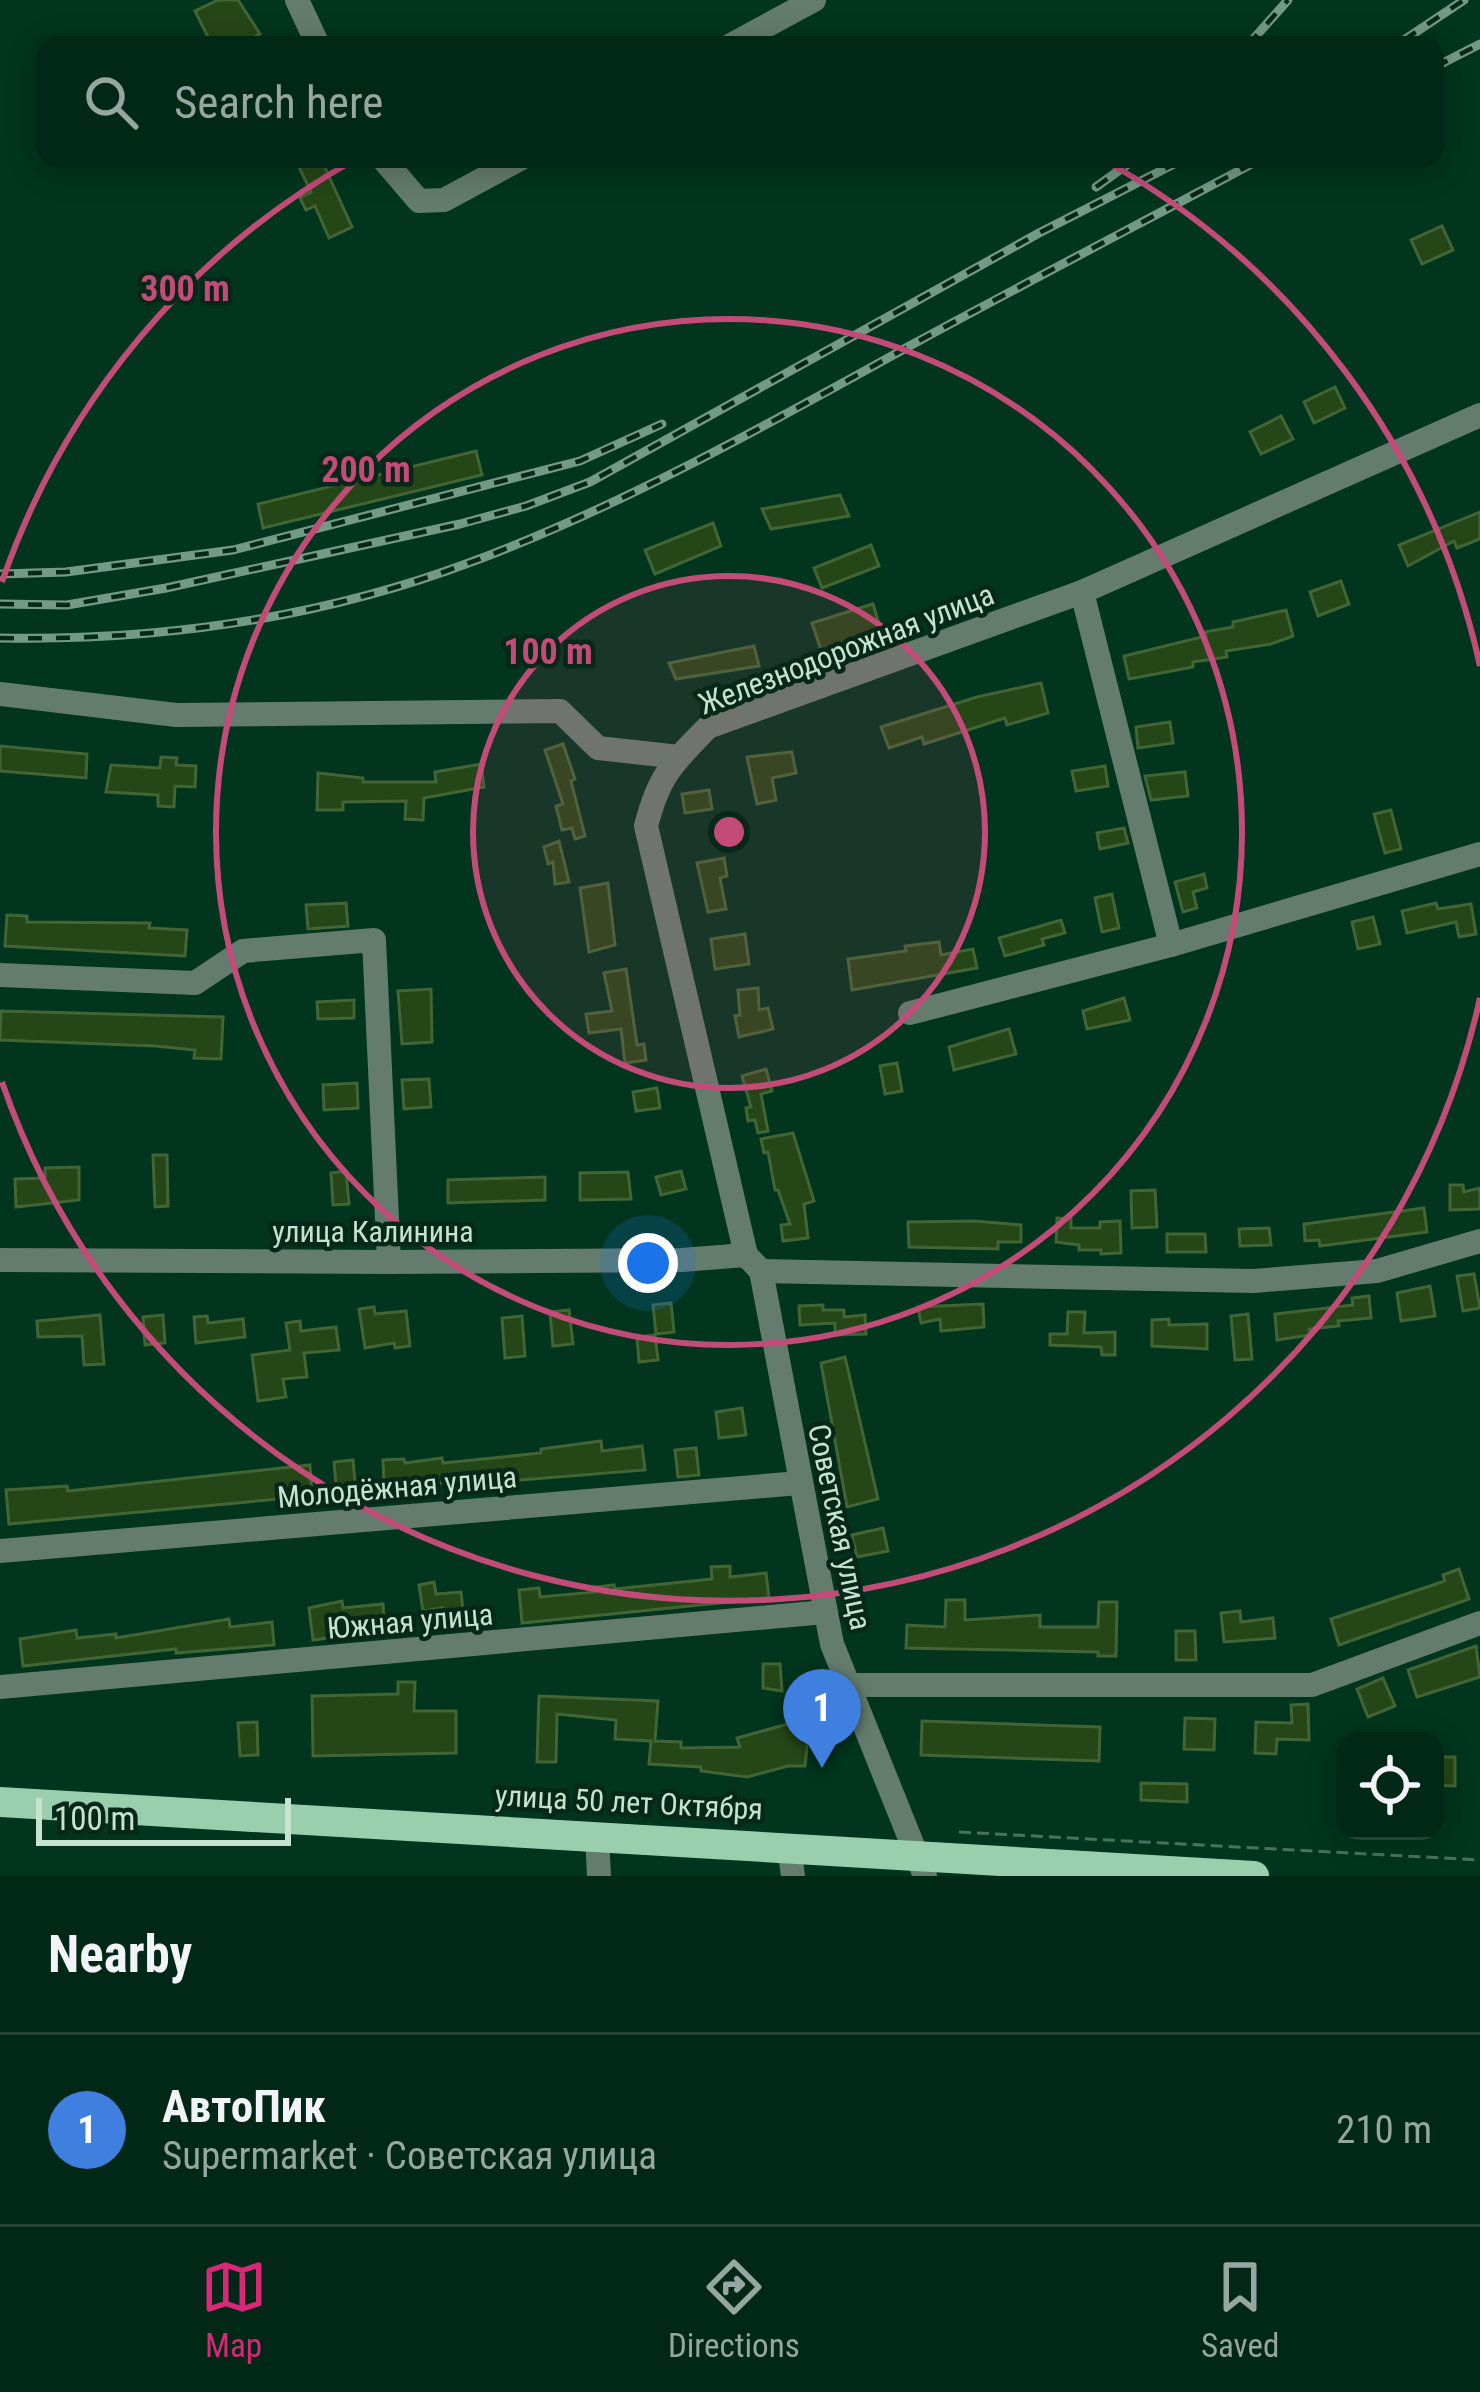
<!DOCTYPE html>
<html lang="en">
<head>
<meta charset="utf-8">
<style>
	:root { --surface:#012816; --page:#0f3423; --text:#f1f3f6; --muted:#96a6a1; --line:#234435; --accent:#db2777 }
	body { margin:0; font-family:"Roboto Condensed",sans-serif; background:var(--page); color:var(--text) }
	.controls { position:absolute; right:36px; bottom:36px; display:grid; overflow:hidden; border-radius:24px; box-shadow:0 6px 30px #0003 }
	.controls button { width:108px; height:108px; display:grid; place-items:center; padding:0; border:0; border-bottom:3px solid var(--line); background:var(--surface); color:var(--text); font:60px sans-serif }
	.scale { position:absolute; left:36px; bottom:30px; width:255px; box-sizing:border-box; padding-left:12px; border:6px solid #c5e4d0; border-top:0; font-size:33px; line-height:42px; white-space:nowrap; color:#c5e4d0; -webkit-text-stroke:9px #072818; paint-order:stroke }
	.you { position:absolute; left:648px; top:1263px; width:42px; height:42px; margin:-30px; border:9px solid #fff; border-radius:50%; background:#1a73e8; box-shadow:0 0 0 18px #1a73e833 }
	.badge { display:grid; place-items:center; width:78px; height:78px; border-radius:50%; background:var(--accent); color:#fff; font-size:39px; font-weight:700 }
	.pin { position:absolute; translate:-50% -99px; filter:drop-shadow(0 3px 6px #0008) }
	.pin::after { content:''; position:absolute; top:63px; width:42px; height:36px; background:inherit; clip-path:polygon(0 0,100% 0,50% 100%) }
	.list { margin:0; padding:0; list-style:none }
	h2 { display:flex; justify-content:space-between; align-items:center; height:156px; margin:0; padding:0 48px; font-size:51px }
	h2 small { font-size:39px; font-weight:400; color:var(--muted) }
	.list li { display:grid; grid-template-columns:78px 1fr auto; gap:36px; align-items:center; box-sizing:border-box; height:192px; padding:0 48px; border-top:3px solid var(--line) }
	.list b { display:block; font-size:45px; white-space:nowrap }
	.list p { margin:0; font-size:39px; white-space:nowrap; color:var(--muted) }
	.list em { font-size:39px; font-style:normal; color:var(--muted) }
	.icon { flex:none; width:66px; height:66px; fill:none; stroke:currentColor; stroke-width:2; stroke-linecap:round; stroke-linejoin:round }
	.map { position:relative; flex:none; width:1480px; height:1876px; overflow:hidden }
	.search { position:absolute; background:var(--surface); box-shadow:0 6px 30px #0003; left:36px; right:36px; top:36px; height:132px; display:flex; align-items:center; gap:30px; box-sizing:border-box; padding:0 42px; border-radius:24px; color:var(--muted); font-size:45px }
	.sheet { height:348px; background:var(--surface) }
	nav { display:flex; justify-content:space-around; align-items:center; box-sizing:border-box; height:168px; border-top:3px solid var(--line); background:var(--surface); font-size:33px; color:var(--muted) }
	nav a { display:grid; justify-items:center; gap:6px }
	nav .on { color:var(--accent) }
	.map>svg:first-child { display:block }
	.building { fill:#254617; stroke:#426535; stroke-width:3 }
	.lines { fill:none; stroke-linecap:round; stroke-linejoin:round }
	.path { stroke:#48745e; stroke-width:3; stroke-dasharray:12 6; stroke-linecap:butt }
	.minor { stroke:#637c6d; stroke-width:24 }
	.major { stroke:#9acfae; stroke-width:30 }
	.rail-casing { stroke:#739a85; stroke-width:9 }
	.rail { stroke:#072818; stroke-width:4.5; stroke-dasharray:14; stroke-linecap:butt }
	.ring { fill:none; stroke:#c34b78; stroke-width:6 }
	.labels { text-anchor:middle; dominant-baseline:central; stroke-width:9; stroke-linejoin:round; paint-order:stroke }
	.street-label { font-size:30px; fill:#c5e4d0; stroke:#072818 }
	.centre { fill:#c34b78; stroke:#072818; stroke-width:6 }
	.ring-label { font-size:36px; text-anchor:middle; font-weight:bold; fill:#c34b78; stroke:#072818; stroke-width:9; stroke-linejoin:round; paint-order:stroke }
</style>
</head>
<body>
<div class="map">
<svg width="1480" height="1876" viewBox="0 0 1480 1876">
	<rect width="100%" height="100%" fill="#01351d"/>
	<!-- building -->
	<g class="building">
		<polygon points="218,0 238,0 260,34 237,45 212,45 195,11"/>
		<polygon points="295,159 321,159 352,227 329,238 315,206 306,210 300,198 311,192"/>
		<polygon points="1442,226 1453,250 1422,264 1411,240"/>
		<polygon points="1335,387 1345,408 1314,423 1304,402"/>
		<polygon points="1281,416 1293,439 1261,454 1250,432"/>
		<polygon points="476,451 482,475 263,528 258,504"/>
		<polygon points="840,495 849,516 771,529 762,509"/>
		<polygon points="1480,512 1480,539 1457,548 1454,541 1408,566 1399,545"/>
		<polygon points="713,523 721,546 655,574 645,550"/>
		<polygon points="871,545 879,566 822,588 814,568"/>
		<polygon points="1341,581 1349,604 1318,616 1310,592"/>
		<polygon points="873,604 883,637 823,656 812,623"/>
		<polygon points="1286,610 1293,636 1271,644 1226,651 1227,657 1193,662 1193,667 1129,679 1124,656 1206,636 1205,632 1233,627 1233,622"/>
		<polygon points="754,646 759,666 676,679 669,663"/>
		<polygon points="1041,683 1048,713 1007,725 1005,718 924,744 922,737 889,748 881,727 977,697"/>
		<polygon points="1170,722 1173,743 1138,748 1136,727"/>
		<polygon points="563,744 575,779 571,781 585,836 575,839 572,828 562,830 556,806 563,804 545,750"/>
		<polygon points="0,746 87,754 86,778 0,771"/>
		<polygon points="792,752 796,773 772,778 776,800 757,804 747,757"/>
		<polygon points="161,757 177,758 176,765 196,766 195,787 175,786 174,807 158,806 158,795 106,792 111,765 160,768"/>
		<polygon points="481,764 484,787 424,798 423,820 405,819 406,801 343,802 343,810 317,810 318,773 363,778 363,782 436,782 435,772"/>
		<polygon points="1105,766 1108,786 1076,791 1072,771"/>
		<polygon points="1185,772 1188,796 1151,800 1145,776"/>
		<polygon points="709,790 712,809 685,813 682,794"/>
		<polygon points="1391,810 1401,849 1385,853 1374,814"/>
		<polygon points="1124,828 1128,843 1100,849 1097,833"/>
		<polygon points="559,841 569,882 555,884 553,862 548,864 544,847"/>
		<polygon points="724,858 727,876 720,878 726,909 708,912 697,863"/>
		<polygon points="1204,874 1207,888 1193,892 1197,908 1183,912 1175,882"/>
		<polygon points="608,883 615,945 589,952 580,888"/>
		<polygon points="1112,894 1119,928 1102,932 1095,898"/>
		<polygon points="346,903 348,926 308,929 306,905"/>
		<polygon points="1436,903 1438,909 1471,904 1476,934 1459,937 1456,922 1407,933 1402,911"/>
		<polygon points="7,915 27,916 27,922 150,923 149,928 187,930 185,956 5,946"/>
		<polygon points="1373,917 1380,944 1358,949 1352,922"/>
		<polygon points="1061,920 1065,933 1042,939 1044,945 1005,956 999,938"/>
		<polygon points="745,934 749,964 715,969 711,939"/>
		<polygon points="939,942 941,955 973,949 977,968 852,990 848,959 906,951 905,946"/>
		<polygon points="626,969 637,1045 644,1044 646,1060 625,1063 621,1029 589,1033 586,1014 612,1011 604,973"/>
		<polygon points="758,988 759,1010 768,1008 773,1029 739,1037 735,1016 740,1015 738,990"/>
		<polygon points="431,989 432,1042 402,1044 398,991"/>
		<polygon points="1124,998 1130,1020 1087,1029 1083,1011"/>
		<polygon points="354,1000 354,1018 318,1019 317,1002"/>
		<polygon points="1,1011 223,1017 221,1059 194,1058 195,1050 155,1046 0,1040"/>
		<polygon points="1009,1029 1016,1054 954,1070 949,1047"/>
		<polygon points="897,1063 902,1091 885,1094 880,1066"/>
		<polygon points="766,1069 772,1091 761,1094 768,1131 758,1133 755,1120 748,1121 746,1108 751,1107 742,1076"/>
		<polygon points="429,1079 431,1107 404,1109 402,1080"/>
		<polygon points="357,1083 358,1108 324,1110 323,1085"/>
		<polygon points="657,1088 660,1108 636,1111 633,1092"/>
		<polygon points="793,1133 814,1201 804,1204 808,1238 783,1241 781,1225 790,1224 778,1190 775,1190 768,1152 764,1153 761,1139"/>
		<polygon points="153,1155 167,1155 168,1206 155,1207"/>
		<polygon points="79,1167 79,1200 16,1207 15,1179 45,1178 45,1168"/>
		<polygon points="346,1171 349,1204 333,1205 331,1173"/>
		<polygon points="681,1171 686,1189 661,1195 656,1177"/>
		<polygon points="628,1172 631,1199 580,1200 580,1173"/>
		<polygon points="545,1177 545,1200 448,1203 448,1180"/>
		<polygon points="1450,1185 1463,1185 1464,1192 1480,1188 1480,1209 1450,1210"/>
		<polygon points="1155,1190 1157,1227 1132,1228 1131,1191"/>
		<polygon points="1424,1208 1427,1232 1320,1246 1319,1240 1305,1241 1304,1224"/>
		<polygon points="1057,1218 1071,1219 1071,1228 1100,1228 1100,1222 1120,1221 1121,1253 1101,1254 1101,1250 1079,1250 1079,1245 1056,1242"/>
		<polygon points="975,1221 1021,1225 1021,1242 998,1242 998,1249 909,1247 908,1222"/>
		<polygon points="1269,1228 1271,1245 1240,1246 1239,1229"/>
		<polygon points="1167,1234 1205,1234 1206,1252 1167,1252"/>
		<polygon points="1474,1274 1480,1308 1463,1311 1457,1276"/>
		<polygon points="1430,1286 1435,1316 1401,1321 1397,1293"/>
		<polygon points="1369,1296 1371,1318 1338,1321 1339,1326 1309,1329 1310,1335 1277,1340 1275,1314 1353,1305 1352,1298"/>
		<polygon points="671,1303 674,1332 656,1334 653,1305"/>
		<polygon points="983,1304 984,1327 941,1331 940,1319 921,1323 918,1307"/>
		<polygon points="823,1305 823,1310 844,1310 844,1317 865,1315 866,1334 835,1335 835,1323 800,1325 799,1306"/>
		<polygon points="374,1307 375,1314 406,1311 410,1346 395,1348 394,1343 365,1348 359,1309"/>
		<polygon points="569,1310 573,1344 553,1346 550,1312"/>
		<polygon points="1068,1312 1085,1312 1084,1333 1115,1332 1115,1355 1102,1355 1101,1347 1050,1345 1050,1334 1067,1334"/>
		<polygon points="1248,1314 1252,1359 1235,1360 1231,1316"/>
		<polygon points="100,1315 104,1364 84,1365 82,1336 38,1337 37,1321"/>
		<polygon points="163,1315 165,1343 145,1345 143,1317"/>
		<polygon points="207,1316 208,1323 243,1319 245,1337 196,1343 194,1317"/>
		<polygon points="522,1316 525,1356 505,1358 502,1318"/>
		<polygon points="1169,1319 1169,1325 1207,1324 1207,1349 1152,1346 1152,1320"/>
		<polygon points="300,1321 301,1331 336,1327 339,1350 304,1353 307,1377 283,1379 286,1397 258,1401 252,1355 290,1350 286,1323"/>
		<polygon points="655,1335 658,1360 639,1362 637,1337"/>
		<polygon points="845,1357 878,1499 847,1507 821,1363"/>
		<polygon points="742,1408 746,1435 719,1438 716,1412"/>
		<polygon points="601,1441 602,1451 642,1446 645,1470 458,1485 458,1480 423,1486 422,1483 384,1485 383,1460 404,1459 405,1463 442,1458 443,1463 541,1453 541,1449"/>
		<polygon points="696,1448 699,1475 678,1477 675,1450"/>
		<polygon points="353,1460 356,1493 337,1496 334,1462"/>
		<polygon points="310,1465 312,1496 9,1524 6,1490 67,1486 68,1491"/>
		<polygon points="883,1528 888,1551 857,1557 852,1535"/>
		<polygon points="730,1566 730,1577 766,1573 769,1598 522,1623 519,1590 539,1588 540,1597 596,1592 596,1587 614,1585 615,1589 712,1579 711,1567"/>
		<polygon points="1459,1569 1469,1599 1339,1645 1331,1619 1445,1581 1443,1575"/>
		<polygon points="434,1582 436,1594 461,1592 465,1627 445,1629 443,1608 423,1611 419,1585"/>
		<polygon points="946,1600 965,1600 965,1620 1040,1615 1040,1627 1098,1627 1099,1602 1117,1602 1116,1656 1098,1656 1098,1652 906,1648 907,1625 945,1627"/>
		<polygon points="342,1601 343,1608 383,1604 385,1635 368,1637 367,1633 313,1640 309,1608"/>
		<polygon points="1240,1611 1241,1622 1273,1618 1275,1638 1224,1642 1221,1613"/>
		<polygon points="229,1619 230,1627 272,1622 274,1645 176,1653 176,1649 23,1666 20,1639 76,1630 77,1638 116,1634 116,1638"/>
		<polygon points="1176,1631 1195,1631 1196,1660 1176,1660"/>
		<polygon points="1476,1646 1480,1677 1417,1697 1408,1670"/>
		<polygon points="763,1664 780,1664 782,1691 763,1688"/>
		<polygon points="1383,1678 1395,1706 1368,1717 1357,1689"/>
		<polygon points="398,1682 415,1682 414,1711 456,1711 456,1753 313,1756 312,1696 398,1694"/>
		<polygon points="539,1696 658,1701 655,1741 681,1742 681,1748 740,1747 737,1738 802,1720 808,1737 805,1766 788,1766 747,1777 701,1771 701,1767 649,1764 651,1741 615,1739 616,1720 557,1714 556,1762 537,1762"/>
		<polygon points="1308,1704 1309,1740 1277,1739 1276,1754 1255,1753 1256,1722 1292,1723 1291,1705"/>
		<polygon points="1185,1718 1215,1719 1214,1750 1184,1749"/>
		<polygon points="922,1721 1100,1727 1099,1761 921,1755"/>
		<polygon points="257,1722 258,1755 240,1756 238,1723"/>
		<polygon points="1443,1757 1455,1757 1455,1786 1435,1785 1435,1760"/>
		<polygon points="1141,1783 1187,1784 1187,1802 1141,1800"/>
	</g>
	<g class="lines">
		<!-- path -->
		<polyline class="path" points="959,1832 1480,1860"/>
		<!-- minor -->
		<g class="minor">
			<polyline points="297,0 318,45"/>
			<polyline points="731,45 814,0"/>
			<polyline points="383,159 419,201 444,200 520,159"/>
			<polyline points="1082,592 1171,945"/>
			<polyline points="0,694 176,715 560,711 598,748 679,757"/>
			<polyline points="0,975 195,983 243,951 374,940 389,1262"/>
			<polyline points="910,1013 1171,945 1480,854"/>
			<polyline points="0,1260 389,1262 681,1260 746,1255"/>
			<path d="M761,1271l-15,-16 -100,-429c13,-51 26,-62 62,-99l374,-135 398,-177"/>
			<polyline points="761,1271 1253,1281 1377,1271 1480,1241"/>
			<polyline points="761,1271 832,1644 925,1876"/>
			<polyline points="0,1551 799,1483"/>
			<polyline points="848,1685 1312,1685 1480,1623"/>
			<polyline points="0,1687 825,1612"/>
			<polyline points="597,1836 599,1876"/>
			<polyline points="789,1847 793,1876"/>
		</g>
		<!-- major -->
		<polyline class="major" points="0,1802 1254,1876"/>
		<defs>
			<g id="rail">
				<polyline points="1404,40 1464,0"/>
				<polyline points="1248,45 1288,0"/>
				<polyline points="1435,67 1480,44"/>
				<polyline points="1096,187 1135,159"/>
				<polyline points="0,574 66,572 233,550 580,461 662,424"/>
				<polyline points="0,604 67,605 166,588 460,524 526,506 590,482 1039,233 1180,161"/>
				<path d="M0,638c161,3 322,-20 474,-77 153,-57 298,-139 441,-218 114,-62 230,-122 346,-184"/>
			</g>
		</defs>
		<!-- rail casing -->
		<use href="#rail" class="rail-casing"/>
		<!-- rail -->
		<use href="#rail" class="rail"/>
	</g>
	<!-- distance rings -->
	<circle cx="729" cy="832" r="256" fill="#c34b78" fill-opacity=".12"/>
	<g class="ring">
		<circle cx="729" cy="832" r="256"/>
		<circle cx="729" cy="832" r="513"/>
		<path d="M1480 998A769 769 0 0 1 2 1082M2 582A769 769 0 0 1 356 159M1102 159A769 769 0 0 1 1480 666"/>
	</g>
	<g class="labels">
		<!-- street labels -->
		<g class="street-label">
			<text transform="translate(846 649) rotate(-21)">Железнодорожная улица</text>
			<text x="373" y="1231">улица Калинина</text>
			<text transform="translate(397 1487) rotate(-5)">Молодёжная улица</text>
			<text transform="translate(840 1527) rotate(78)">Советская улица</text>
			<text transform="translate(410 1621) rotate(-5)">Южная улица</text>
			<text transform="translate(629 1802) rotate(3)">улица 50 лет Октября</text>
		</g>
	</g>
	<circle cx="729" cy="832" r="18" class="centre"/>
	<g class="ring-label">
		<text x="185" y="301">300 m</text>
		<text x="366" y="482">200 m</text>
		<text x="548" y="664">100 m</text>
	</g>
</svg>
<div class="controls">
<button><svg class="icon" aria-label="locate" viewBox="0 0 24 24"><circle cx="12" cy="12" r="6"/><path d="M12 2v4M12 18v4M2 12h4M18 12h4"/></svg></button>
</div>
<div class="scale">100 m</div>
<div class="you"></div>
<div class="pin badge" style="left:822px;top:1768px;background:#3f7fe0">1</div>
<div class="search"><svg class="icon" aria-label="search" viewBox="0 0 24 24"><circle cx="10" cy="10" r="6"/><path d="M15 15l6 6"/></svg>Search here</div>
</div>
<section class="sheet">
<h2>Nearby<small></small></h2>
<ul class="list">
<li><span class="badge" style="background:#3f7fe0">1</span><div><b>АвтоПик</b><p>Supermarket · Советская улица</p></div><em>210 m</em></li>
</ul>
</section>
<nav>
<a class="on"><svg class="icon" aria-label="map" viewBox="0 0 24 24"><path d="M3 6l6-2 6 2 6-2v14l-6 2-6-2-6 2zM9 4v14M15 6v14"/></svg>Map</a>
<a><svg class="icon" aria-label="directions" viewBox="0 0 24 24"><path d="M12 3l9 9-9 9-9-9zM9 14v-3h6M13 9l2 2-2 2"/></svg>Directions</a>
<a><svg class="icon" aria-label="saved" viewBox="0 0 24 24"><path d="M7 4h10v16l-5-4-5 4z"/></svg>Saved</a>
</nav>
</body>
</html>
